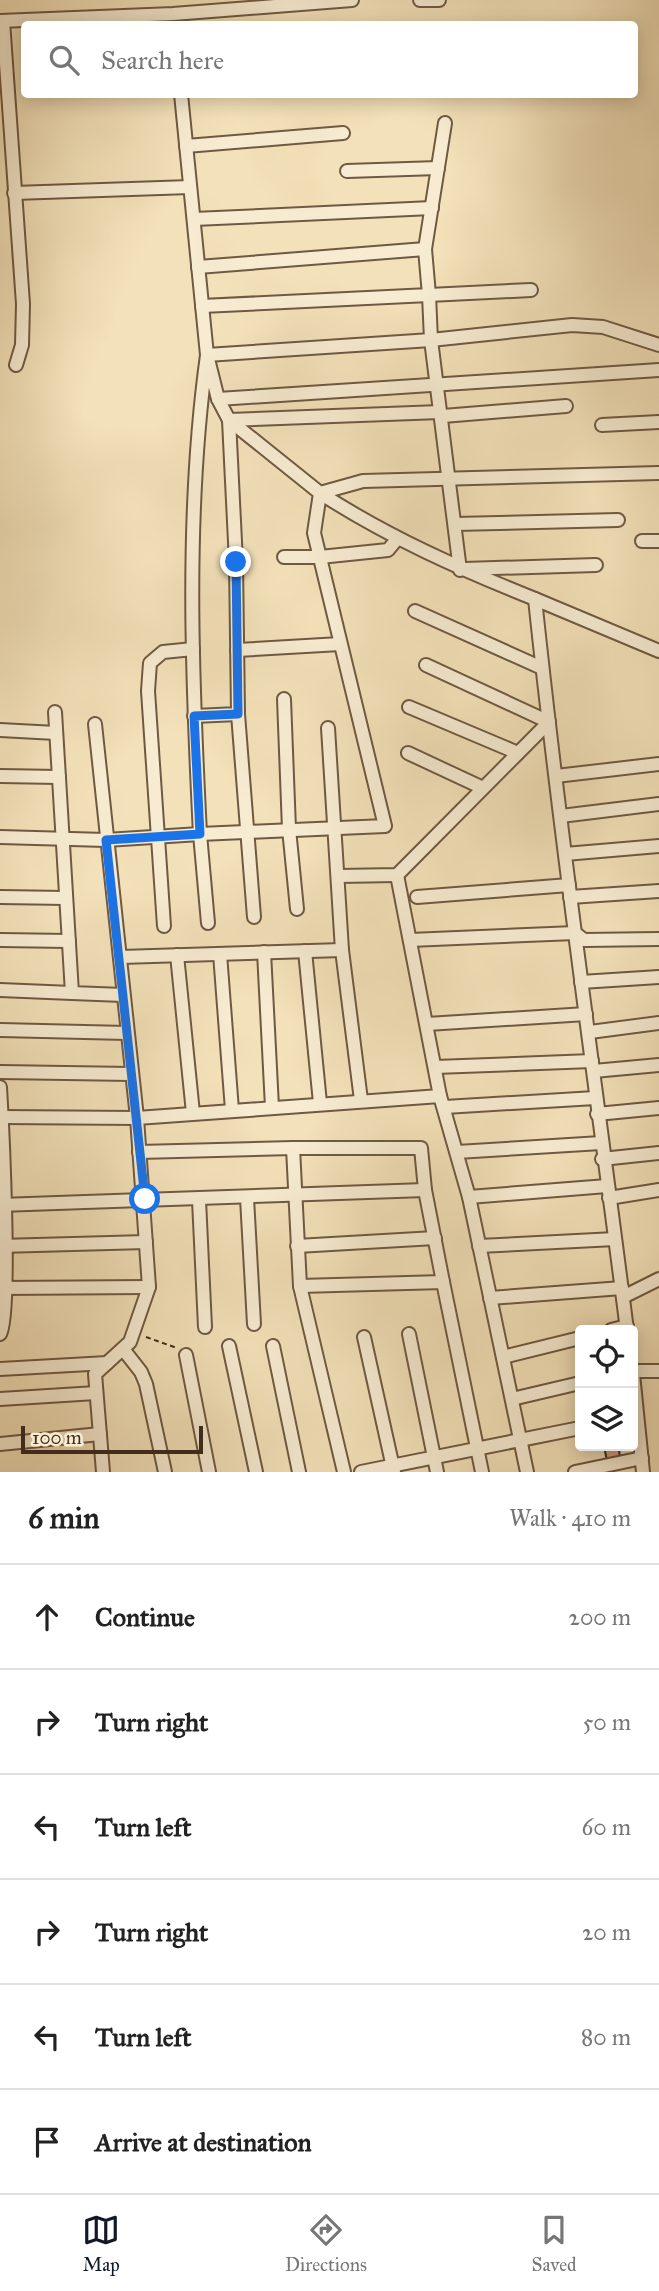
<!DOCTYPE html>
<html lang="en">
<head>
<meta charset="utf-8">
<style>
	:root { --surface:#fff; --page:#f6f6f6; --text:#222; --muted:#767676; --line:#e0e0e0; --accent:#111827 }
	body { margin:0; font-family:"IM FELL Great Primer",serif; background:var(--page); color:var(--text) }
	.controls { position:absolute; right:21px; bottom:21px; display:grid; overflow:hidden; border-radius:7px; box-shadow:0 4px 18px #0003 }
	.controls button { width:63px; height:63px; display:grid; place-items:center; padding:0; border:0; border-bottom:2px solid var(--line); background:var(--surface); color:var(--text); font:35px sans-serif }
	.scale { position:absolute; left:21px; bottom:18px; width:182px; box-sizing:border-box; padding-left:7px; border:4px solid #432c1a; border-top:0; font-size:19px; line-height:24px; white-space:nowrap; color:#432c1a; -webkit-text-stroke:5px #f7ecd2; paint-order:stroke }
	.stop { position:absolute; width:21px; height:21px; margin:-16px; border:5px solid #1a73e8; border-radius:50%; background:#fff }
	.stop.end { background:#1a73e8; border-color:#fff; box-shadow:0 2px 7px #0008 }
	.list { margin:0; padding:0; list-style:none }
	h2 { display:flex; justify-content:space-between; align-items:center; height:91px; margin:0; padding:0 28px; font-size:30px }
	h2 small { font-size:23px; font-weight:400; color:var(--muted) }
	.list li { display:grid; grid-template-columns:46px 1fr auto; gap:21px; align-items:center; box-sizing:border-box; height:105px; padding:0 28px; border-top:2px solid var(--line) }
	.list b { display:block; font-size:26px; white-space:nowrap }
	.list em { font-size:23px; font-style:normal; color:var(--muted) }
	.icon { flex:none; width:38px; height:38px; fill:none; stroke:currentColor; stroke-width:2; stroke-linecap:round; stroke-linejoin:round }
	.map { position:relative; flex:none; width:659px; height:1472px; overflow:hidden }
	.search { position:absolute; background:var(--surface); box-shadow:0 4px 18px #0003; left:21px; right:21px; top:21px; height:77px; display:flex; align-items:center; gap:18px; box-sizing:border-box; padding:0 24px; border-radius:7px; color:var(--muted); font-size:26px }
	.sheet { height:721px; background:var(--surface) }
	nav { display:flex; justify-content:space-around; align-items:center; box-sizing:border-box; height:98px; border-top:2px solid var(--line); background:var(--surface); font-size:19px; color:var(--muted) }
	nav a { display:grid; justify-items:center; gap:4px }
	nav .on { color:var(--accent) }
	.map>svg:first-child { display:block }
	.building { fill:#dda382; stroke:#432c1a; stroke-width:2 }
	.lines { fill:none; stroke-linecap:round; stroke-linejoin:round }
	.minor-casing { stroke:#6f5942; stroke-width:16 }
	.path { stroke:#432c1a; stroke-width:2; stroke-dasharray:5 3.5; stroke-linecap:butt }
	.minor { stroke:#f7ecd2; stroke-width:12 }
	.route { stroke:#1a73e8; stroke-width:9 }
</style>
</head>
<body>
<div class="map">
<svg width="659" height="1472" viewBox="0 0 659 1472">
	<rect width="100%" height="100%" fill="#f3e1b9"/>
	<filter id="stains"><feTurbulence type="fractalNoise" baseFrequency=".00286" numOctaves="4"/><feColorMatrix values="0 0 0 0 .2 0 0 0 0 .09 0 0 0 0 .02 0 0 0 .5 -.17"/></filter>
	<radialGradient id="worn" r=".72"><stop offset=".6" stop-color="#630" stop-opacity="0"/><stop offset="1" stop-color="#630" stop-opacity=".3"/></radialGradient>
	<!-- building -->
	<polygon class="building" points="633,1426 637,1446 619,1449 620,1459 607,1461 604,1446 633,1446"/>
	<g class="lines">
		<defs>
			<g id="minor">
				<polyline points="420,0 439,0"/>
				<polyline points="0,21 173,14 352,0"/>
				<polyline points="3,21 23,304 22,345 16,365"/>
				<path d="M181,94l26,261 11,44 11,21 91,73 -6,40 71,293 -185,8c-8,-158 -15,-321 7,-479"/>
				<polyline points="186,146 343,133"/>
				<polyline points="347,171 438,168"/>
				<polyline points="14,193 190,187"/>
				<polyline points="194,219 432,208"/>
				<polyline points="198,267 425,249"/>
				<polyline points="202,306 429,295 425,249 445,123"/>
				<polyline points="207,355 431,340 572,325 603,327 659,345"/>
				<polyline points="218,399 659,370"/>
				<polyline points="443,416 566,406"/>
				<polyline points="602,425 659,422"/>
				<polyline points="455,524 618,520"/>
				<polyline points="642,541 659,541"/>
				<polyline points="284,557 320,557 388,550 397,539"/>
				<polyline points="464,569 596,565"/>
				<polyline points="460,570 431,340 429,295 531,290"/>
				<path d="M535,599c-75,-30 -147,-62 -215,-106l43,-12 296,-8"/>
				<polyline points="415,611 542,668"/>
				<polyline points="237,650 340,644"/>
				<polyline points="284,699 289,829 297,909"/>
				<polyline points="409,707 518,753"/>
				<polyline points="55,712 72,993 123,995"/>
				<polyline points="238,714 254,917"/>
				<polyline points="194,716 238,714 236,562 229,420 440,412"/>
				<polyline points="95,724 137,1118 149,1287 130,1342 95,1374 103,1472"/>
				<polyline points="328,728 342,950 361,1100"/>
				<polyline points="0,730 56,733"/>
				<polyline points="408,753 483,788"/>
				<polyline points="0,776 59,777"/>
				<polyline points="556,776 659,764"/>
				<polyline points="561,816 659,804"/>
				<polyline points="0,837 106,840 200,834 208,923"/>
				<polyline points="565,854 659,846"/>
				<polyline points="397,875 440,1096"/>
				<polyline points="339,876 397,875 549,722 426,665"/>
				<polyline points="0,897 66,898"/>
				<polyline points="417,897 569,885"/>
				<polyline points="570,897 659,891"/>
				<polyline points="164,926 148,691 150,663 163,652 193,649"/>
				<polyline points="0,940 69,941"/>
				<polyline points="410,940 575,933 584,940 659,939"/>
				<polyline points="305,951 320,1103"/>
				<polyline points="264,952 272,1107"/>
				<polyline points="220,954 232,1110"/>
				<polyline points="177,955 193,1113"/>
				<polyline points="121,957 342,950"/>
				<polyline points="581,982 659,977"/>
				<polyline points="0,990 72,993"/>
				<polyline points="427,1024 586,1014"/>
				<polyline points="0,1030 127,1033"/>
				<polyline points="590,1032 659,1023"/>
				<polyline points="435,1067 592,1061"/>
				<polyline points="594,1071 659,1065"/>
				<polyline points="0,1072 131,1074"/>
				<path d="M0,1087c2,33 12,231 0,247"/>
				<polyline points="445,1107 595,1098"/>
				<polyline points="597,1114 659,1108"/>
				<polyline points="0,1117 137,1118 440,1096 469,1197 527,1472"/>
				<polyline points="293,1148 421,1148 425,1190 443,1282"/>
				<polyline points="139,1152 293,1148 300,1286 344,1472"/>
				<polyline points="457,1152 601,1143"/>
				<polyline points="602,1159 659,1153"/>
				<polyline points="469,1197 607,1186"/>
				<polyline points="247,1198 254,1324"/>
				<polyline points="609,1198 659,1190"/>
				<polyline points="199,1200 205,1327"/>
				<polyline points="0,1205 425,1190"/>
				<polyline points="0,1246 146,1242"/>
				<polyline points="297,1246 435,1238"/>
				<polyline points="479,1246 615,1239"/>
				<polyline points="300,1286 443,1282 482,1472"/>
				<polyline points="0,1288 149,1287"/>
				<polyline points="623,1297 659,1279"/>
				<polyline points="490,1298 622,1288"/>
				<polyline points="611,1330 627,1326"/>
				<path d="M627,1330c-31,-243 -66,-486 -92,-731l124,52"/>
				<polyline points="409,1334 437,1472"/>
				<polyline points="364,1337 394,1472"/>
				<polyline points="229,1346 256,1472"/>
				<polyline points="273,1346 299,1472"/>
				<polyline points="123,1349 141,1372 146,1384 165,1472"/>
				<polyline points="186,1355 209,1472"/>
				<polyline points="503,1357 580,1338"/>
				<polyline points="0,1369 107,1363"/>
				<polyline points="633,1371 659,1371"/>
				<polyline points="633,1374 643,1472"/>
				<polyline points="0,1399 96,1393"/>
				<polyline points="512,1399 580,1383"/>
				<polyline points="0,1444 100,1434"/>
				<polyline points="361,1472 580,1428"/>
				<polyline points="575,1472 642,1458"/>
			</g>
		</defs>
		<!-- minor casing -->
		<use href="#minor" class="minor-casing"/>
		<!-- path -->
		<polyline class="path" points="146,1337 177,1348"/>
		<!-- minor -->
		<use href="#minor" class="minor"/>
	</g>
	<g class="lines">
		<!-- route -->
		<polyline class="route" points="145,1199 106,840 200,834 194,716 238,714 236,562"/>
	</g>
	<rect width="100%" height="100%" filter="url(#stains)"/>
	<rect width="100%" height="100%" fill="url(#worn)"/>
</svg>
<div class="controls">
<button><svg class="icon" aria-label="locate" viewBox="0 0 24 24"><circle cx="12" cy="12" r="6"/><path d="M12 2v4M12 18v4M2 12h4M18 12h4"/></svg></button>
<button><svg class="icon" aria-label="layers" viewBox="0 0 24 24"><path d="M12 4l9 5-9 5-9-5zM3 14l9 5 9-5"/></svg></button>
</div>
<div class="scale">100 m</div>
<div class="stop" style="left:145px;top:1199px"></div>
<div class="stop end" style="left:236px;top:562px"></div>
<div class="search"><svg class="icon" aria-label="search" viewBox="0 0 24 24"><circle cx="10" cy="10" r="6"/><path d="M15 15l6 6"/></svg>Search here</div>
</div>
<section class="sheet">
<h2>6 min<small>Walk · 410 m</small></h2>
<ul class="list">
<li><svg class="icon" aria-label="ahead" viewBox="0 0 24 24"><path d="M12 20V5M6 11l6-6 6 6"/></svg><div><b>Continue</b></div><em>200 m</em></li>
<li><svg class="icon" aria-label="right" viewBox="0 0 24 24"><path d="M7 20v-9h11M14 6l5 5-5 5"/></svg><div><b>Turn right</b></div><em>50 m</em></li>
<li><svg class="icon" aria-label="left" viewBox="0 0 24 24"><path d="M17 20v-9H6M10 6l-5 5 5 5"/></svg><div><b>Turn left</b></div><em>60 m</em></li>
<li><svg class="icon" aria-label="right" viewBox="0 0 24 24"><path d="M7 20v-9h11M14 6l5 5-5 5"/></svg><div><b>Turn right</b></div><em>20 m</em></li>
<li><svg class="icon" aria-label="left" viewBox="0 0 24 24"><path d="M17 20v-9H6M10 6l-5 5 5 5"/></svg><div><b>Turn left</b></div><em>80 m</em></li>
<li><svg class="icon" aria-label="arrive" viewBox="0 0 24 24"><path d="M6 21V4h12l-3 4 3 4H6"/></svg><div><b>Arrive at destination</b></div></li>
</ul>
</section>
<nav>
<a class="on"><svg class="icon" aria-label="map" viewBox="0 0 24 24"><path d="M3 6l6-2 6 2 6-2v14l-6 2-6-2-6 2zM9 4v14M15 6v14"/></svg>Map</a>
<a><svg class="icon" aria-label="directions" viewBox="0 0 24 24"><path d="M12 3l9 9-9 9-9-9zM9 14v-3h6M13 9l2 2-2 2"/></svg>Directions</a>
<a><svg class="icon" aria-label="saved" viewBox="0 0 24 24"><path d="M7 4h10v16l-5-4-5 4z"/></svg>Saved</a>
</nav>
</body>
</html>
